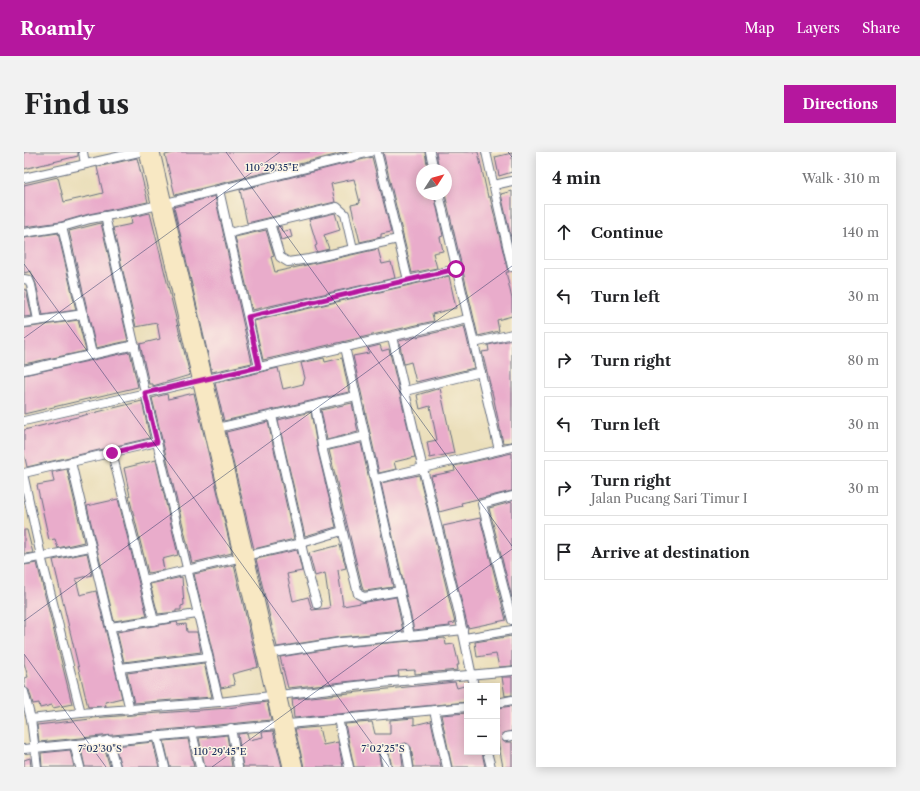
<!DOCTYPE html>
<html lang="en">
<head>
<meta charset="utf-8">
<style>
	:root { --surface:#fff; --page:#f2f2f2; --text:#202124; --muted:#757577; --line:#e0e0e0; --accent:#b5179e }
	body { margin:0; font-family:"Libre Caslon Text",serif; background:var(--page); color:var(--text) }
	.controls { position:absolute; right:12px; bottom:12px; display:grid; overflow:hidden; border-radius:0px; box-shadow:0 2px 10px #0003 }
	.controls button { width:36px; height:36px; display:grid; place-items:center; padding:0; border:0; border-bottom:1px solid var(--line); background:var(--surface); color:var(--text); font:20px sans-serif }
	.compass { position:absolute; left:392px; top:12px; width:36px; height:36px; border-radius:50%; background:var(--surface); box-shadow:0 2px 10px #0003; rotate:54deg }
	.stop { position:absolute; width:12px; height:12px; margin:-9px; border:3px solid #b5179e; border-radius:50%; background:#fff }
	.stop.end { background:#b5179e; border-color:#fff; box-shadow:0 1px 4px #0008 }
	.list { margin:0; padding:0; list-style:none }
	h2 { display:flex; justify-content:space-between; align-items:center; height:52px; margin:0; padding:0 16px; font-size:17px }
	h2 small { font-size:13px; font-weight:400; color:var(--muted) }
	.list li { display:grid; grid-template-columns:26px 1fr auto; gap:12px; align-items:center; box-sizing:border-box; height:56px; margin:0 8px 8px; padding:0 8px; border:1px solid var(--line); border-radius:0px }
	.list b { display:block; font-size:15px; white-space:nowrap }
	.list p { margin:0; font-size:13px; white-space:nowrap; color:var(--muted) }
	.list em { font-size:13px; font-style:normal; color:var(--muted) }
	.icon { flex:none; width:22px; height:22px; fill:none; stroke:currentColor; stroke-width:2; stroke-linecap:round; stroke-linejoin:round }
	.map { position:relative; flex:none; width:488px; height:615px; overflow:hidden; border-radius:0px }
	header { display:flex; align-items:center; gap:24px; box-sizing:border-box; height:56px; padding:0 20px; background:var(--accent); color:#fff }
	header strong { font-size:19px }
	nav { display:flex; gap:22px; margin-inline-start:auto; font-size:14px }
	.intro { display:flex; align-items:center; justify-content:space-between; box-sizing:border-box; height:96px; padding:0 24px }
	h1 { margin:0; font-size:28px }
	.button { padding:10px 18px; border-radius:0px; background:var(--accent); color:#fff; font-size:14px; font-weight:700 }
	main { display:flex; gap:24px; padding:0 24px }
	aside { flex:1; background:var(--surface); border-radius:0px; box-shadow:0 2px 10px #0003 }
	.map>svg:first-child { display:block }
	.building { fill:#e9accb }
	.lines { fill:none; stroke-linecap:round; stroke-linejoin:round }
	.street-casing { stroke:#646d7f; stroke-width:10 }
	.secondary-casing { stroke:#646d7f; stroke-width:13 }
	.street { stroke:#fff; stroke-width:8 }
	.secondary { stroke:#f8e8c3; stroke-width:11 }
	.route { stroke:#b5179e; stroke-width:5 }
	.ticks { fill:none; stroke:#1b2f5e; stroke-width:1; stroke-opacity:0.45 }
	.ticks-label { font-size:10px; text-anchor:middle; fill:#1b2f5e; stroke:#fcf5e5; stroke-width:3; stroke-linejoin:round; paint-order:stroke }
</style>
</head>
<body>
<header>
<strong>Roamly</strong>
<nav><a>Map</a><a>Layers</a><a>Share</a></nav>
</header>
<div class="intro"><h1>Find us</h1><a class="button">Directions</a></div>
<main>
<div class="map">
<svg width="488" height="615" viewBox="0 0 488 615">
	<rect width="100%" height="100%" fill="#fcf5e5"/>
	<filter id="ink" filterUnits="userSpaceOnUse"><feTurbulence type="fractalNoise" baseFrequency=".025" numOctaves="2"/><feDisplacementMap in="SourceGraphic" scale="8" xChannelSelector="R" yChannelSelector="G"/><feConvolveMatrix kernelMatrix="1 2 1 2 8 2 1 2 1" color-interpolation-filters="sRGB"/></filter>
	<filter id="wash" filterUnits="userSpaceOnUse"><feTurbulence type="fractalNoise" baseFrequency=".012" numOctaves="4" result="noise"/><feDisplacementMap in="SourceGraphic" scale="16" xChannelSelector="R" yChannelSelector="G"/><feGaussianBlur stdDeviation="0.9" result="paint"/><feColorMatrix in="noise" values="0 0 0 0 0 0 0 0 0 0 0 0 0 0 0 0 0 1.4 0 .05"/><feComposite in="paint" operator="in"/></filter>
	<g filter="url(#wash)">
		<rect width="100%" height="100%" fill="#ebdfbb"/>
		<g id="blocks">
			<!-- building -->
			<g class="building">
				<polygon points="0,0 54,0 54,4 0,17"/>
				<polygon points="153,0 323,0 151,43 141,3"/>
				<polygon points="359,0 401,0 404,18 398,18 398,42 410,42 419,84 416,85 419,99 409,101 413,116 388,121"/>
				<polygon points="412,0 454,0 464,45 466,45 483,116 485,120 482,120 488,147 488,164 473,168 475,179 454,184 421,42 422,18 415,18"/>
				<polygon points="488,1 488,20 475,24 471,5"/>
				<polygon points="348,5 367,80 357,82 357,85 336,90 327,53 336,51 330,27 307,32 311,50 223,71 216,38"/>
				<polygon points="113,6 124,50 65,62 37,70 0,75 0,33 34,25 40,50 67,44 79,41 73,15"/>
				<polygon points="488,39 488,90 477,42"/>
				<polygon points="191,44 228,211 188,220 150,55"/>
				<polygon points="126,61 166,223 129,234 129,232 125,232 116,192 136,187 133,171 112,175 89,76 108,72 107,65"/>
				<polygon points="311,61 316,78 300,83 305,97 293,100 291,94 293,93 285,67"/>
				<polygon points="77,71 104,189 72,196 45,79"/>
				<polygon points="257,74 258,80 266,78 268,85 257,88 253,75"/>
				<polygon points="242,78 250,104 247,105 251,120 354,97 358,112 367,110 371,126 228,158 211,85"/>
				<polygon points="34,81 52,158 19,163 12,132 7,119 0,121 0,86"/>
				<polygon points="425,124 432,156 408,162 410,169 239,208 230,169"/>
				<polygon points="2,137 8,164 0,165 0,138"/>
				<polygon points="54,168 62,199 0,212 0,176"/>
				<polygon points="440,174 450,216 392,230 387,210 380,212 375,189"/>
				<polygon points="488,188 488,290 479,291 470,248 458,200 465,199 464,193"/>
				<polygon points="356,193 358,199 365,197 391,305 370,310 372,317 355,321 329,204 345,201 344,196"/>
				<polygon points="106,200 114,235 0,262 0,223"/>
				<polygon points="300,206 301,210 318,206 325,240 200,269 191,231 254,216 259,237 279,232 281,226 277,211"/>
				<polygon points="416,236 430,301 406,306 403,290 413,288 406,254 396,257 393,243"/>
				<polygon points="170,241 208,401 168,411 128,246 143,242 144,247"/>
				<polygon points="118,249 126,286 3,315 0,302 0,278"/>
				<polygon points="328,251 334,280 303,288 297,258"/>
				<polygon points="287,260 294,300 312,375 281,384 254,268"/>
				<polygon points="244,270 270,387 230,397 202,280"/>
				<polygon points="337,291 369,435 341,439 339,438 305,298"/>
				<polygon points="488,301 488,339 437,351 438,354 415,360 407,324 431,319 430,314"/>
				<polygon points="132,308 154,403 138,407 140,418 124,421 105,344 106,344 100,316"/>
				<polygon points="43,317 60,390 34,396 31,387 25,388 13,333 30,330 28,320"/>
				<polygon points="395,323 431,471 425,472 426,474 390,478 357,331"/>
				<polygon points="94,347 123,464 90,469 63,354"/>
				<polygon points="488,350 488,446 465,356"/>
				<polygon points="456,366 482,468 444,476 419,374"/>
				<polygon points="0,378 3,378 9,401 0,402"/>
				<polygon points="316,393 322,416 314,418 319,454 372,445 379,479 316,485 253,495 232,407 273,398 278,419 263,422 269,449 284,445 288,458 306,456 301,421 291,424 285,401"/>
				<polygon points="63,401 68,423 52,427 56,443 72,439 98,546 81,550 82,554 64,555 29,408"/>
				<polygon points="13,411 48,552 29,556 28,553 16,556 15,551 9,552 5,538 0,535 0,526 4,525 0,511 0,413"/>
				<polygon points="210,413 234,515 208,522 211,533 197,536 170,422"/>
				<polygon points="158,425 160,453 157,454 157,458 152,458 152,460 134,462 126,432"/>
				<polygon points="153,470 154,473 162,472 163,480 173,480 177,500 100,510 93,480"/>
				<polygon points="488,484 488,514 475,515 472,502 453,505 451,490"/>
				<polygon points="421,486 422,493 430,492 435,513 433,513 434,518 391,522 391,518 374,519 375,524 264,536 256,505 318,495"/>
				<polygon points="180,511 188,545 110,551 103,521"/>
				<polygon points="478,525 488,525 488,543 481,544"/>
				<polygon points="431,530 433,536 440,534 443,550 270,566 268,547"/>
				<polygon points="243,550 247,568 15,590 13,573 67,567 67,566 204,556"/>
				<polygon points="488,554 488,579 479,581 477,586 480,590 488,590 488,615 479,615 473,584 473,556"/>
				<polygon points="443,561 443,600 458,600 461,615 428,615 417,563"/>
				<polygon points="390,566 390,573 407,569 417,615 390,615 387,595 382,591 378,592 377,596 379,615 368,615 364,597 358,594 354,598 357,615 330,615 321,572 348,570 351,582 366,582 366,568"/>
				<polygon points="295,575 299,593 314,590 319,615 280,615 271,577"/>
				<polygon points="249,579 258,615 219,615 214,582 223,581 225,588 239,585 238,580"/>
				<polygon points="203,583 208,615 181,615 175,586"/>
				<polygon points="164,587 170,615 146,615 140,589"/>
				<polygon points="129,590 135,615 97,615 91,594"/>
				<polygon points="80,595 86,615 61,615 57,597"/>
				<polygon points="46,598 50,615 18,615 17,601"/>
				<polygon points="6,606 7,615 0,615 0,608"/>
			</g>
		</g>
	</g>
	<g filter="url(#ink)">
		<use href="#blocks" fill-opacity="0" stroke="#646d7f" stroke-width="1"/>
		<g class="lines">
			<defs>
				<g id="street">
					<polyline points="59,0 61,12"/>
					<polyline points="353,0 384,128"/>
					<polyline points="406,0 410,18"/>
					<polyline points="462,0 488,115"/>
					<polyline points="0,26 115,0"/>
					<polyline points="470,33 488,29"/>
					<polyline points="195,38 235,215"/>
					<polyline points="415,42 475,298"/>
					<polyline points="81,64 121,240 195,550"/>
					<polyline points="246,71 256,105 264,110 285,107 374,87"/>
					<polyline points="38,75 68,202"/>
					<polyline points="0,81 38,75 66,67 114,58 346,0"/>
					<polyline points="205,81 313,55 321,62 329,97"/>
					<polyline points="0,127 5,128 7,133 14,168"/>
					<polyline points="224,165 432,117"/>
					<polyline points="0,171 59,162"/>
					<polyline points="368,185 399,317 435,462 450,534"/>
					<polyline points="450,191 488,182"/>
					<polyline points="321,195 386,484 439,478"/>
					<polyline points="0,218 111,193"/>
					<polyline points="381,239 457,220"/>
					<polyline points="291,254 299,299 334,442 340,445 376,439"/>
					<polyline points="248,264 283,418 293,452"/>
					<polyline points="0,269 444,167"/>
					<polyline points="189,277 332,244"/>
					<polyline points="299,294 342,284"/>
					<polyline points="88,301 130,469"/>
					<polyline points="47,310 106,558"/>
					<polyline points="0,321 133,290"/>
					<polyline points="0,326 17,404 57,561"/>
					<polyline points="352,327 488,295"/>
					<polyline points="488,344 458,352 488,468"/>
					<polyline points="0,408 66,395"/>
					<polyline points="120,428 278,391 318,379"/>
					<polyline points="86,475 173,462"/>
					<polyline points="441,486 488,478"/>
					<polyline points="242,502 317,490 386,484"/>
					<polyline points="96,516 184,505"/>
					<polyline points="0,540 7,567 57,561 195,550 357,531 488,519"/>
					<polyline points="473,551 488,548"/>
					<polyline points="410,558 423,615"/>
					<polyline points="7,567 13,615"/>
					<polyline points="314,567 325,615"/>
					<polyline points="207,576 214,615"/>
					<polyline points="168,580 176,615"/>
					<polyline points="133,583 141,615"/>
					<polyline points="482,585 488,584"/>
					<polyline points="84,588 92,615"/>
					<polyline points="50,592 56,615"/>
					<polyline points="382,596 385,615"/>
					<polyline points="0,597 443,555"/>
					<polyline points="359,599 363,615"/>
					<polyline points="463,600 467,615"/>
				</g>
				<g id="secondary">
					<polyline points="121,0 265,615"/>
					<polyline points="130,0 273,615"/>
				</g>
			</defs>
			<!-- street casing -->
			<use href="#street" class="street-casing"/>
			<!-- secondary casing -->
			<use href="#secondary" class="secondary-casing"/>
			<!-- street -->
			<use href="#street" class="street"/>
			<!-- secondary -->
			<use href="#secondary" class="secondary"/>
		</g>
	</g>
	<g class="lines" filter="url(#ink)">
		<!-- route -->
		<polyline class="route" points="88,301 133,290 121,241 235,215 224,165 432,117"/>
	</g>
	<!-- ticks -->
	<path class="ticks" d="M202,0l286,394M484,0l4,5M0,112l365,503M0,186l256,-186M0,469l488,-355M0,502l82,113M188,615l300,-218"/>
	<g class="ticks-label">
		<text x="248" y="19">110°29'35"E</text>
		<text x="76" y="600">7°02'30"S</text>
		<text x="359" y="600">7°02'25"S</text>
		<text x="196" y="603">110°29'45"E</text>
	</g>
</svg>
<div class="controls">
<button>+</button>
<button>−</button>
</div>
<svg class="compass" viewBox="-18 -18 36 36"><path d="M0-13l5 13h-10z" fill="#e53935"/><path d="M0 13l5-13h-10z" fill="#757577"/></svg>
<div class="stop" style="left:432px;top:117px"></div>
<div class="stop end" style="left:88px;top:301px"></div>
</div>
<aside>
<h2>4 min<small>Walk · 310 m</small></h2>
<ul class="list">
<li><svg class="icon" aria-label="ahead" viewBox="0 0 24 24"><path d="M12 20V5M6 11l6-6 6 6"/></svg><div><b>Continue</b></div><em>140 m</em></li>
<li><svg class="icon" aria-label="left" viewBox="0 0 24 24"><path d="M17 20v-9H6M10 6l-5 5 5 5"/></svg><div><b>Turn left</b></div><em>30 m</em></li>
<li><svg class="icon" aria-label="right" viewBox="0 0 24 24"><path d="M7 20v-9h11M14 6l5 5-5 5"/></svg><div><b>Turn right</b></div><em>80 m</em></li>
<li><svg class="icon" aria-label="left" viewBox="0 0 24 24"><path d="M17 20v-9H6M10 6l-5 5 5 5"/></svg><div><b>Turn left</b></div><em>30 m</em></li>
<li><svg class="icon" aria-label="right" viewBox="0 0 24 24"><path d="M7 20v-9h11M14 6l5 5-5 5"/></svg><div><b>Turn right</b><p>Jalan Pucang Sari Timur I</p></div><em>30 m</em></li>
<li><svg class="icon" aria-label="arrive" viewBox="0 0 24 24"><path d="M6 21V4h12l-3 4 3 4H6"/></svg><div><b>Arrive at destination</b></div></li>
</ul>
</aside>
</main>
</body>
</html>
